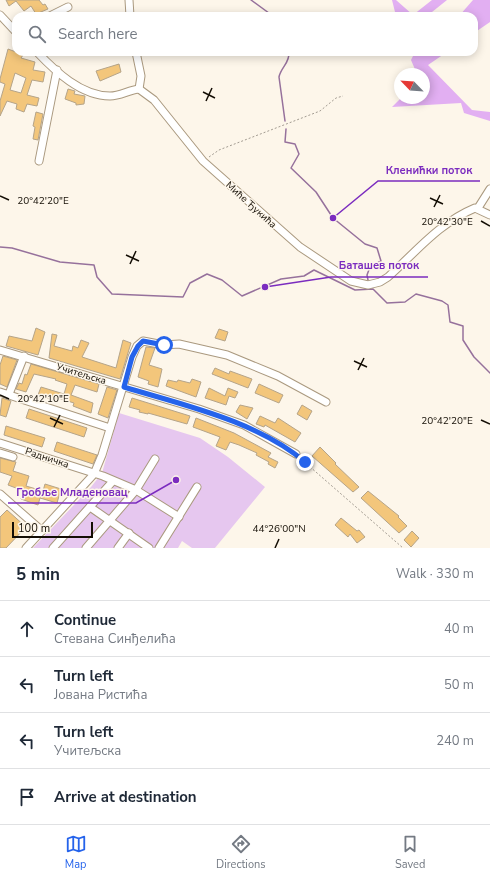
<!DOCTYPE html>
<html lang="en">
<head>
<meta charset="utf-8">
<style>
	:root { --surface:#fff; --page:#f6f6f7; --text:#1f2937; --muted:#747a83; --line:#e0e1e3; --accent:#2563eb }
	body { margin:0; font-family:"Nunito Sans",sans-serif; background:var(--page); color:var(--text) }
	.compass { position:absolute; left:394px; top:68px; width:36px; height:36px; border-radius:50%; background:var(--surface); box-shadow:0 2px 10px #0003; rotate:295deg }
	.scale { position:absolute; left:12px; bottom:10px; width:81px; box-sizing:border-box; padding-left:4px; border:2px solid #140e05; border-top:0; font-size:11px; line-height:14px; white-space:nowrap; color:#140e05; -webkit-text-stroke:3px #fdf6ea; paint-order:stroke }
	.stop { position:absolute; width:12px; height:12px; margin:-9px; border:3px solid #2563eb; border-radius:50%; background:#fff }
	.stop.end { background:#2563eb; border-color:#fff; box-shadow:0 1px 4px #0008 }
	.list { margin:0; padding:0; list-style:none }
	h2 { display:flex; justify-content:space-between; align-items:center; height:52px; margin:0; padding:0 16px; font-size:17px }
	h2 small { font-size:13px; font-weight:400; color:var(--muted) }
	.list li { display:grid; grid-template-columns:26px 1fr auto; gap:12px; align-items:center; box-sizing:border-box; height:56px; padding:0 16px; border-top:1px solid var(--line) }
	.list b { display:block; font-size:15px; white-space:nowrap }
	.list p { margin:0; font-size:13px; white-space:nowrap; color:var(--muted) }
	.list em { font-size:13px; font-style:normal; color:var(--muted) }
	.icon { flex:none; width:22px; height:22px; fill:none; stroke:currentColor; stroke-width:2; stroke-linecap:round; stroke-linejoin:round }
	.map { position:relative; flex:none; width:490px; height:548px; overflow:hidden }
	.search { position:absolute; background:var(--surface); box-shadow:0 2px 10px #0003; left:12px; right:12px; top:12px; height:44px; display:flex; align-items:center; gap:10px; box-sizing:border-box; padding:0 14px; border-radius:12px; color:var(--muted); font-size:15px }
	.sheet { height:276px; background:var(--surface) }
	nav { display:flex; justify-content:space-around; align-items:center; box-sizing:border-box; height:56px; border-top:1px solid var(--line); background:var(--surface); font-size:11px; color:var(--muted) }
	nav a { display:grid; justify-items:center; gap:2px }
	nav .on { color:var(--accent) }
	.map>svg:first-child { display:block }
	.green { fill:#e6c7ef }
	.forest { fill:#e2aff2 }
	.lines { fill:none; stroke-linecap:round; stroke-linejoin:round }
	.stream { stroke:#96719c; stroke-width:1.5 }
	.building { fill:#f3c67b; stroke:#b5a489; fill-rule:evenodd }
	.minor-casing { stroke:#aa997f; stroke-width:9 }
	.path { stroke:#a29b91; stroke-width:1; stroke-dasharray:2 2; stroke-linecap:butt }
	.minor { stroke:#fff; stroke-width:7 }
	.route { stroke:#2563eb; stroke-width:5 }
	.ticks { fill:none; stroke:#140e05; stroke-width:1.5 }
	.labels { text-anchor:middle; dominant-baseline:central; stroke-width:3; stroke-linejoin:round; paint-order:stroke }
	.street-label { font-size:10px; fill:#140e05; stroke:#fdf6ea }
	.ticks-label { font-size:10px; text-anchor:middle; fill:#140e05; stroke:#fdf6ea; stroke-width:3; stroke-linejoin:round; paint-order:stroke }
	.leader { fill:none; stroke:#7b2cbf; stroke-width:1.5 }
	.callout-dot { fill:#7b2cbf; stroke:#fdf6ea; stroke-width:1.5 }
	.callout-label { font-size:11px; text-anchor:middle; font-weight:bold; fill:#7b2cbf; stroke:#fdf6ea; stroke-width:3; stroke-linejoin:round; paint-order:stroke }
</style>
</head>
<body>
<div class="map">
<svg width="490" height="548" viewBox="0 0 490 548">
	<rect width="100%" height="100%" fill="#fdf6ea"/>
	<!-- green -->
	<polygon class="green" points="119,413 200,438 228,457 265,487 215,548 192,548 182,541 178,548 33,548 91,487 102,473"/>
	<!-- forest -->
	<g class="forest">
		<polygon points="392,0 396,0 413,15 432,0 447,0 427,16 396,16"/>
		<polygon points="473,0 490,0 490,22 474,33 474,16 459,16"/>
		<polygon points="415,52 447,52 428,65 472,110 490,112 490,121 464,113 461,103 392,107 401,98 424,98 424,74 417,74 411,60"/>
	</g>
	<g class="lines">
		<!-- stream -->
		<g class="stream">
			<polyline points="251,0 273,16"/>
			<path d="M285,121l-6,-44c2,-10 11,-14 10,-25"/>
			<polyline points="286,129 285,142 295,144 299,154 291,168 316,192 333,218 365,244 377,248 381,261 370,267 367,275 368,280"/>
			<polyline points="0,247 12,248 60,262 94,265 97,277 112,294 183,297 190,283 207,274 222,280 242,296 281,279 304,276 314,270 355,290 373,289 387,303 405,302 416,294 442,301 448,305 450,322 463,326 463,340 474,357 490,373"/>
		</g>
	</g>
	<!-- building -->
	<g class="building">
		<polygon points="6,0 39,0 43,5 45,4 48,9 36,14 31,6 24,11 16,1 9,6"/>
		<path d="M8,49l8,3h9l-4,6 14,4 -2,8 12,2 -2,10 -11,-2 -5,15 12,3 -2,8 -10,-2 -3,8 -8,-3 1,-5 -10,-3 -7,15v-15l5,-17 -5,-2v-3zM15,73l11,5 -5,15 -11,-3z"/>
		<polygon points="119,64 121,72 100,81 96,71"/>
		<polygon points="68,89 75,91 74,94 85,96 84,104 76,105 76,103 65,99"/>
		<polygon points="36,112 43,114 38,140 33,139 35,127 33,126"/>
		<polygon points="36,328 45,332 38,355 6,346 9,336 32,341"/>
		<polygon points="219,329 228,332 225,341 215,338"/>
		<polygon points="52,334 57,335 54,346 72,351 73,346 78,348 81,340 89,343 82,357 116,368 123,340 131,343 120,379 49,358"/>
		<polygon points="146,347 155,348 149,365 162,369 158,387 148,384 149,381 138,377"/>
		<polygon points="3,356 17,360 7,387 0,384 0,365"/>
		<polygon points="31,364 99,384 97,392 75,385 71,395 93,403 91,413 73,406 74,403 58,398 57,401 38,395 41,387 64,394 67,384 55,380 56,379 34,374 26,392 16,389 19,383 22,384 25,374 27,375"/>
		<polygon points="215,368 229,374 230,371 252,379 248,388 212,374"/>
		<polygon points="192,379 201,382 196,397 166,386 168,380 177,382 178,380 190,383"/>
		<polygon points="259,384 283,395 279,403 255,393"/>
		<polygon points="107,387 117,390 108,418 98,414"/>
		<polygon points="209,388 225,396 228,388 238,392 235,398 229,396 226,405 205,398"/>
		<polygon points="2,398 11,401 6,417 0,415"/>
		<polygon points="132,398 190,416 187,424 148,413 148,414 139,412 140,410 129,407"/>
		<polygon points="240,405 253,408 247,419 236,412"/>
		<polygon points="302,405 312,411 307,420 297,414"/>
		<polygon points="29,409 87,428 84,437 26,418"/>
		<polygon points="260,416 275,423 278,418 301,433 295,442 265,425 264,427 256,424"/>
		<polygon points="196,418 234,433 271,453 268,457 278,462 275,468 268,464 269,462 256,455 257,453 239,445 230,442 226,450 216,446 220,437 193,427"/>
		<polygon points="6,426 45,438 42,447 4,435"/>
		<polygon points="57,442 97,455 93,464 54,451"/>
		<polygon points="320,447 336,463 335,464 359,487 353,492 312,456"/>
		<polygon points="0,458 16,462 13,471 29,476 26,486 43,491 45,484 61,489 57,503 40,498 38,505 21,499 24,491 8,485 12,476 0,472"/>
		<polygon points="368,491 399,516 398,517 407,526 399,533 361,498"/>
		<polygon points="7,510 26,527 6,548 0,548 0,517"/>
		<polygon points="341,518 357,531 359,530 365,537 357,543 350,534 348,537 335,525"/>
		<polygon points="412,531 419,538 411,547 404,540"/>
	</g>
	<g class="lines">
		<defs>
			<g id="minor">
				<polyline points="129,0 130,16"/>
				<polyline points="0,15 16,32"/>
				<polyline points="50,16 68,7"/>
				<path d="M37,52c18,19 44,44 73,44 10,0 19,-6 29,-7l15,11 49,61 97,86 51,34 17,4 12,-3 8,-5c28,-25 51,-54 87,-69l15,7"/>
				<polyline points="136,52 141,76 139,89"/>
				<polyline points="39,161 57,70"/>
				<polyline points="478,208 490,189"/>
				<polyline points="0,350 199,409 244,425 296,454"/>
				<polyline points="0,392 110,428"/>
				<polyline points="9,394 24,356"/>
				<polyline points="0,443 103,476 136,490 179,517"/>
				<polyline points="0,453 13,457"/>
				<polyline points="0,494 42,531"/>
				<polyline points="90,507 149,548"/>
				<polyline points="26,548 94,474 102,455 132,357 137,346 143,341 164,345 179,344 227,355 278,376 326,402"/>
				<polyline points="53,548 113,481"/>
				<polyline points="86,548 136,490 155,459"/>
				<polyline points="118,548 129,533"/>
				<polyline points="159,548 197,487"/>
			</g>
		</defs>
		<!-- minor casing -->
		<use href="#minor" class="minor-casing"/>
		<!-- path -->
		<g class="path">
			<polyline points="209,157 219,150 320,111 336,98 343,96"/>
			<polyline points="301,459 403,548"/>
		</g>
		<!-- minor -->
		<use href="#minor" class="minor"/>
	</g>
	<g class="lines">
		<!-- route -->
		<path class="route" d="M164,345l-21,-4 -5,5 -6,11 -8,30c59,18 133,34 181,75"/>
	</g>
	<!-- ticks -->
	<path class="ticks" d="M203,92l12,6M206,101l6,-13M0,196l9,4M430,198l13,6M434,207l6,-12M481,221l9,5M126,255l13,6M130,264l6,-13M354,361l13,6M358,370l6,-12M0,395l9,4M50,418l13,6M481,420l9,4M54,427l6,-12M275,548l4,-9"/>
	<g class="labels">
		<!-- street labels -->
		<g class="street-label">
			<text transform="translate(251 205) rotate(42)">Миће Ђукића</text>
			<text transform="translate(81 374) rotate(17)">Учитељска</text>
			<text transform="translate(47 458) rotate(18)">Радничка</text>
		</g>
	</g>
	<g class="ticks-label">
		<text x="43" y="204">20°42'20"E</text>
		<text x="447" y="225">20°42'30"E</text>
		<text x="43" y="402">20°42'10"E</text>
		<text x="447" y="424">20°42'20"E</text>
		<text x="279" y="532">44°26'00"N</text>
	</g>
	<!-- callouts -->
	<path class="leader" d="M333 218L378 181H480M265 287L331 277H428M176 480L136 503H8"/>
	<g class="callout-dot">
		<circle cx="333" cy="218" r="4"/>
		<circle cx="265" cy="287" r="4"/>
		<circle cx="176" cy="480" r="4"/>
	</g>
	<g class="callout-label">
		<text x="429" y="174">Кленићки поток</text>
		<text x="379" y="269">Баташев поток</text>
		<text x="72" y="496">Гробље Младеновац</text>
	</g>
</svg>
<svg class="compass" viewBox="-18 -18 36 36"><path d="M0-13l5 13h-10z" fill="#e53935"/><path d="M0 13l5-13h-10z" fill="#747a83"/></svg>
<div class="scale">100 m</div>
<div class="stop" style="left:164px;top:345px"></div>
<div class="stop end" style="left:305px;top:462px"></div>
<div class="search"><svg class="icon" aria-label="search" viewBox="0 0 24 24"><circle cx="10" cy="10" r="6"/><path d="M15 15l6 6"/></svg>Search here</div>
</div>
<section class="sheet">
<h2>5 min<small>Walk · 330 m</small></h2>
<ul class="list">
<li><svg class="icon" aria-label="ahead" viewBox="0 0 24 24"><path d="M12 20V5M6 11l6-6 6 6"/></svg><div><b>Continue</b><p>Стевана Синђелића</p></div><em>40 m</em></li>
<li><svg class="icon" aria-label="left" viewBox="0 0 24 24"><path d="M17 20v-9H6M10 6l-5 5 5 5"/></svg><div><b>Turn left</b><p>Јована Ристића</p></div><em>50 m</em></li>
<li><svg class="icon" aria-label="left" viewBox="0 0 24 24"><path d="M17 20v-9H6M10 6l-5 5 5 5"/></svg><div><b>Turn left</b><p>Учитељска</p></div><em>240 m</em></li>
<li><svg class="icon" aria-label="arrive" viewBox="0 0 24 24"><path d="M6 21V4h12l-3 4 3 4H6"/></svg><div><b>Arrive at destination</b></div></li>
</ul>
</section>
<nav>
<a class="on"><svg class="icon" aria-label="map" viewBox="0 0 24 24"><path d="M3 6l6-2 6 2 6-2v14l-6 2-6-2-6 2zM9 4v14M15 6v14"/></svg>Map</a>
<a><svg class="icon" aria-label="directions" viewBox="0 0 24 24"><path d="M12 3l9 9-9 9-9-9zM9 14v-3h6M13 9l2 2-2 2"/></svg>Directions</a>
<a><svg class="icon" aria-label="saved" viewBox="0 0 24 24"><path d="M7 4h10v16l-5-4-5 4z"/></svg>Saved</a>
</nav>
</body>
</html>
